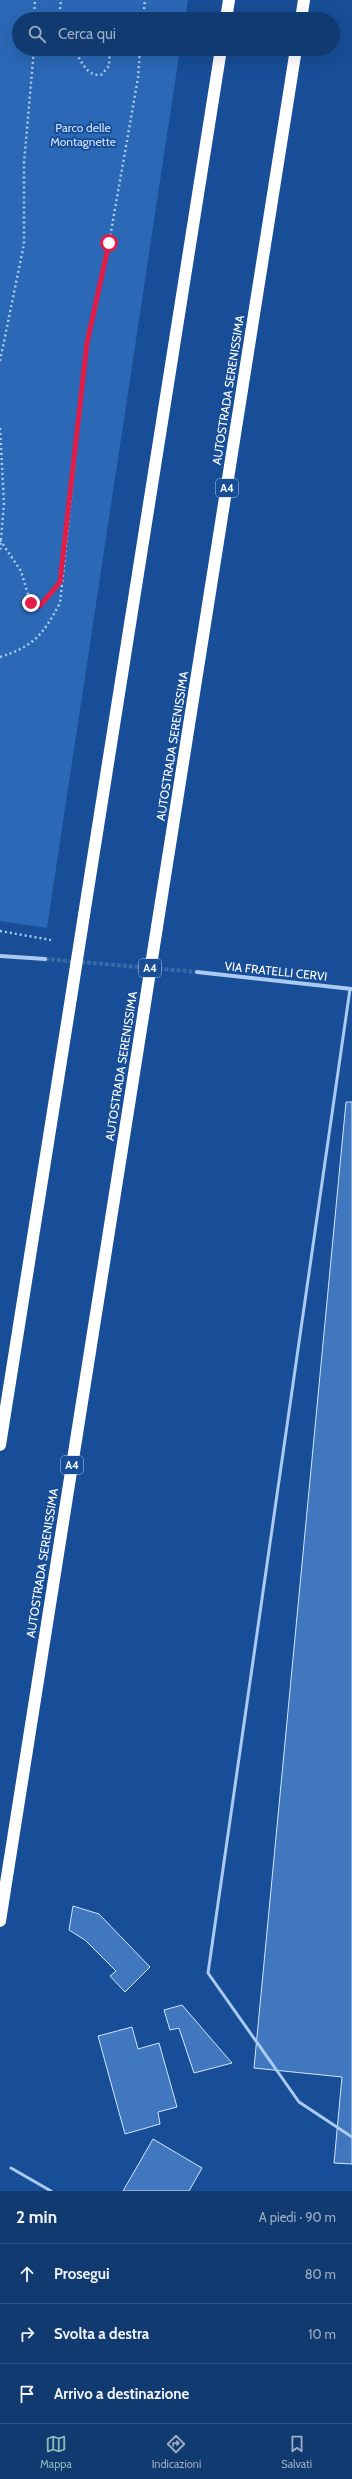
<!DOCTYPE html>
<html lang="it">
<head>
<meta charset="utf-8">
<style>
	:root { --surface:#113a71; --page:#1e4579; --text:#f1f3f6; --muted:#9cadc3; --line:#305484; --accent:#8bbbb9 }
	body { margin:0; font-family:Cabin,sans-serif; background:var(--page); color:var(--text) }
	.stop { position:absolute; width:12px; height:12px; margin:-9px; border:3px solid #e11d48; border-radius:50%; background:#fff }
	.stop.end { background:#e11d48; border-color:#fff; box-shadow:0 1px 4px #0008 }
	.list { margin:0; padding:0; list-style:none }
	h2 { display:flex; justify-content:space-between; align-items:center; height:52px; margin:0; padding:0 16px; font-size:17px }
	h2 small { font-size:13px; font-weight:400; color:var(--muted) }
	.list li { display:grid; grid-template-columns:26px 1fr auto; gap:12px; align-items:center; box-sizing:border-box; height:60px; padding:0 16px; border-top:1px solid var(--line) }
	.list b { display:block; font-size:15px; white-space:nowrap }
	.list em { font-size:13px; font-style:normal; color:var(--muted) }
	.icon { flex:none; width:22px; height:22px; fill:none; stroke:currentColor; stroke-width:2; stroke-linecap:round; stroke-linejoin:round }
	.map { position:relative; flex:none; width:352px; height:2191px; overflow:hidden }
	.search { position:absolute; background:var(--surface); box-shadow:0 4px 16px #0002; left:12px; right:12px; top:12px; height:44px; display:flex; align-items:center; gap:10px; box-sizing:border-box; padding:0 14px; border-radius:22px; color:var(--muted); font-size:15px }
	.sheet { height:232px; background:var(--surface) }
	nav { display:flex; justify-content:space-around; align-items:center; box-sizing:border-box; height:56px; border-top:1px solid var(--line); background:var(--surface); font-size:11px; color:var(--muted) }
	nav a { display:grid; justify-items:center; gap:2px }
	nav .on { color:var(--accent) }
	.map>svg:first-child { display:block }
	.green { fill:#2b68b6 }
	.building { fill:#4077bf; stroke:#d2e5fc }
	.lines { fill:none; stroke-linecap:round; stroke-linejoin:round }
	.minor-tunnel { stroke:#3a69a7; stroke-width:4; stroke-dasharray:4 2; stroke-linecap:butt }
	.path { stroke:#aacaf1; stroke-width:2.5; stroke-dasharray:2 3; stroke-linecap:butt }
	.service { stroke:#aacaf1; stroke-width:3 }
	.minor { stroke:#aacaf1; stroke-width:4 }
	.motorway { stroke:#fff; stroke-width:12 }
	.motorway-bridge { stroke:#fff; stroke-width:12 }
	.route { stroke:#e11d48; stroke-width:5 }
	.labels { text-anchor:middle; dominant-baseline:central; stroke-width:4; stroke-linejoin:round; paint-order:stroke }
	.shield { fill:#174e97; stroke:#b9cae0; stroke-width:1 }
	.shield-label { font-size:11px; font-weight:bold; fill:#fff }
	.park-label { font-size:12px; fill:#d2e5fc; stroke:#174e97 }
	.street-label { font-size:12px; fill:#fff; stroke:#174e97 }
</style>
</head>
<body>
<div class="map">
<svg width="352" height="2191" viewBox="0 0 352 2191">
	<rect width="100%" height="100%" fill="#174e97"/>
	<!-- green -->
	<polygon class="green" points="0,0 188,0 185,19 19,19 19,49 180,49 47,928 0,921"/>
	<!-- building -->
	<g class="building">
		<polygon points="346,1102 352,1102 352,2164 334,2163 342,2077 254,2068"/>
		<polygon points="73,1906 99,1914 150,1967 125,1992 110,1976 116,1971 85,1940 69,1930"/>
		<polygon points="182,2005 232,2063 194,2073 179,2028 170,2030 164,2010"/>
		<polygon points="132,2027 138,2049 159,2043 177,2107 158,2112 160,2124 125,2134 98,2036"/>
		<polygon points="153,2139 202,2168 189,2191 123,2191"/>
	</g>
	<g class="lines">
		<!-- minor-tunnel -->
		<polyline class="minor-tunnel" points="45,959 197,972"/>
		<!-- path -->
		<g class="path">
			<polyline points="34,19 35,0"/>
			<polyline points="59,19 61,0"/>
			<polyline points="143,19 145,0"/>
			<path d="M73,49c9,11 12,27 28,26l8,-9 1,-17"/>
			<polyline points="0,361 24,244 24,163 34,49"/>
			<polyline points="0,428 4,503 0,551"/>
			<polyline points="0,540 21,571 29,598 34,605 40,606 60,583"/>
			<path d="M0,657c35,-11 43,-23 60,-54l27,-260 22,-100 29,-165 2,-29"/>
			<polyline points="0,931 51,940"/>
		</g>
		<!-- service -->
		<g class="service">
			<polyline points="350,989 208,1973 299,2102 352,2137"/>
			<polyline points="11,2168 51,2191"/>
		</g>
		<!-- minor -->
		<g class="minor">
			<polyline points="0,956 45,959"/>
			<polyline points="197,972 352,989"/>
		</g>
		<!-- motorway -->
		<g class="motorway">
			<polyline points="226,19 229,0"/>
			<polyline points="301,19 304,0"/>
			<polyline points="84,915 221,49"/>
			<polyline points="157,927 296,49"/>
			<polyline points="0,1445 71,998"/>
			<polyline points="0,1921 144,1010"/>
		</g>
		<!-- motorway-bridge -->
		<g class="motorway-bridge">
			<polyline points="71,998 84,915"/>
			<polyline points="144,1010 157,927"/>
		</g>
	</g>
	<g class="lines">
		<!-- route -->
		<polyline class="route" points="31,603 40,606 60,582 87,343 109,243"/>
	</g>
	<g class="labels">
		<!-- shield labels -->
		<g class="shield">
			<rect x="216" y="479" width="22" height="18" rx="3"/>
			<rect x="139" y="959" width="22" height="18" rx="3"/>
			<rect x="61" y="1456" width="22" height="18" rx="3"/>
		</g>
		<g class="shield-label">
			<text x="227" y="488">A4</text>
			<text x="150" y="968">A4</text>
			<text x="72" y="1465">A4</text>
		</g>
		<!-- park labels -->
		<g class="park-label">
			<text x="83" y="127">Parco delle<tspan x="83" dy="14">Montagnette</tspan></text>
		</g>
		<!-- street labels -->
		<g class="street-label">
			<text transform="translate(228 390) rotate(-81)">AUTOSTRADA SERENISSIMA</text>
			<text transform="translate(172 746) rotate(-81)">AUTOSTRADA SERENISSIMA</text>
			<text transform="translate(276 971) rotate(6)">VIA FRATELLI CERVI</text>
			<text transform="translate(121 1066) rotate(-81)">AUTOSTRADA SERENISSIMA</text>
			<text transform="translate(42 1563) rotate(-81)">AUTOSTRADA SERENISSIMA</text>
		</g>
	</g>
</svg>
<div class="stop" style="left:109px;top:243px"></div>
<div class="stop end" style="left:31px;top:603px"></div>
<div class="search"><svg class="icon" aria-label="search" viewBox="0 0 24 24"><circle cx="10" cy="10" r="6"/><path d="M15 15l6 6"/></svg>Cerca qui</div>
</div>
<section class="sheet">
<h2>2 min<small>A piedi · 90 m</small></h2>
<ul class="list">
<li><svg class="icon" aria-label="ahead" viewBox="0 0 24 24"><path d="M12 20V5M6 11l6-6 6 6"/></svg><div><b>Prosegui</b></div><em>80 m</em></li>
<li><svg class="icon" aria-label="right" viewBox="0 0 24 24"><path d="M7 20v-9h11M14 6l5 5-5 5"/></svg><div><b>Svolta a destra</b></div><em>10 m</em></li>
<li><svg class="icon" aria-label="arrive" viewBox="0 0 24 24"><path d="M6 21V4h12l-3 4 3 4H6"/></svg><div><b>Arrivo a destinazione</b></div></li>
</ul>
</section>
<nav>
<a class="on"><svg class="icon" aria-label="map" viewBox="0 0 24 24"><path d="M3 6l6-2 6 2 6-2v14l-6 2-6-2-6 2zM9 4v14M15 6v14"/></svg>Mappa</a>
<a><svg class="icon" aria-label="directions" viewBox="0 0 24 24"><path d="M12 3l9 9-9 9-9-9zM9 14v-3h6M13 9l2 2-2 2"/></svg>Indicazioni</a>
<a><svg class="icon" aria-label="saved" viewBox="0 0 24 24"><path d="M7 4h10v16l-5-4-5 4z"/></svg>Salvati</a>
</nav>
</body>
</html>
